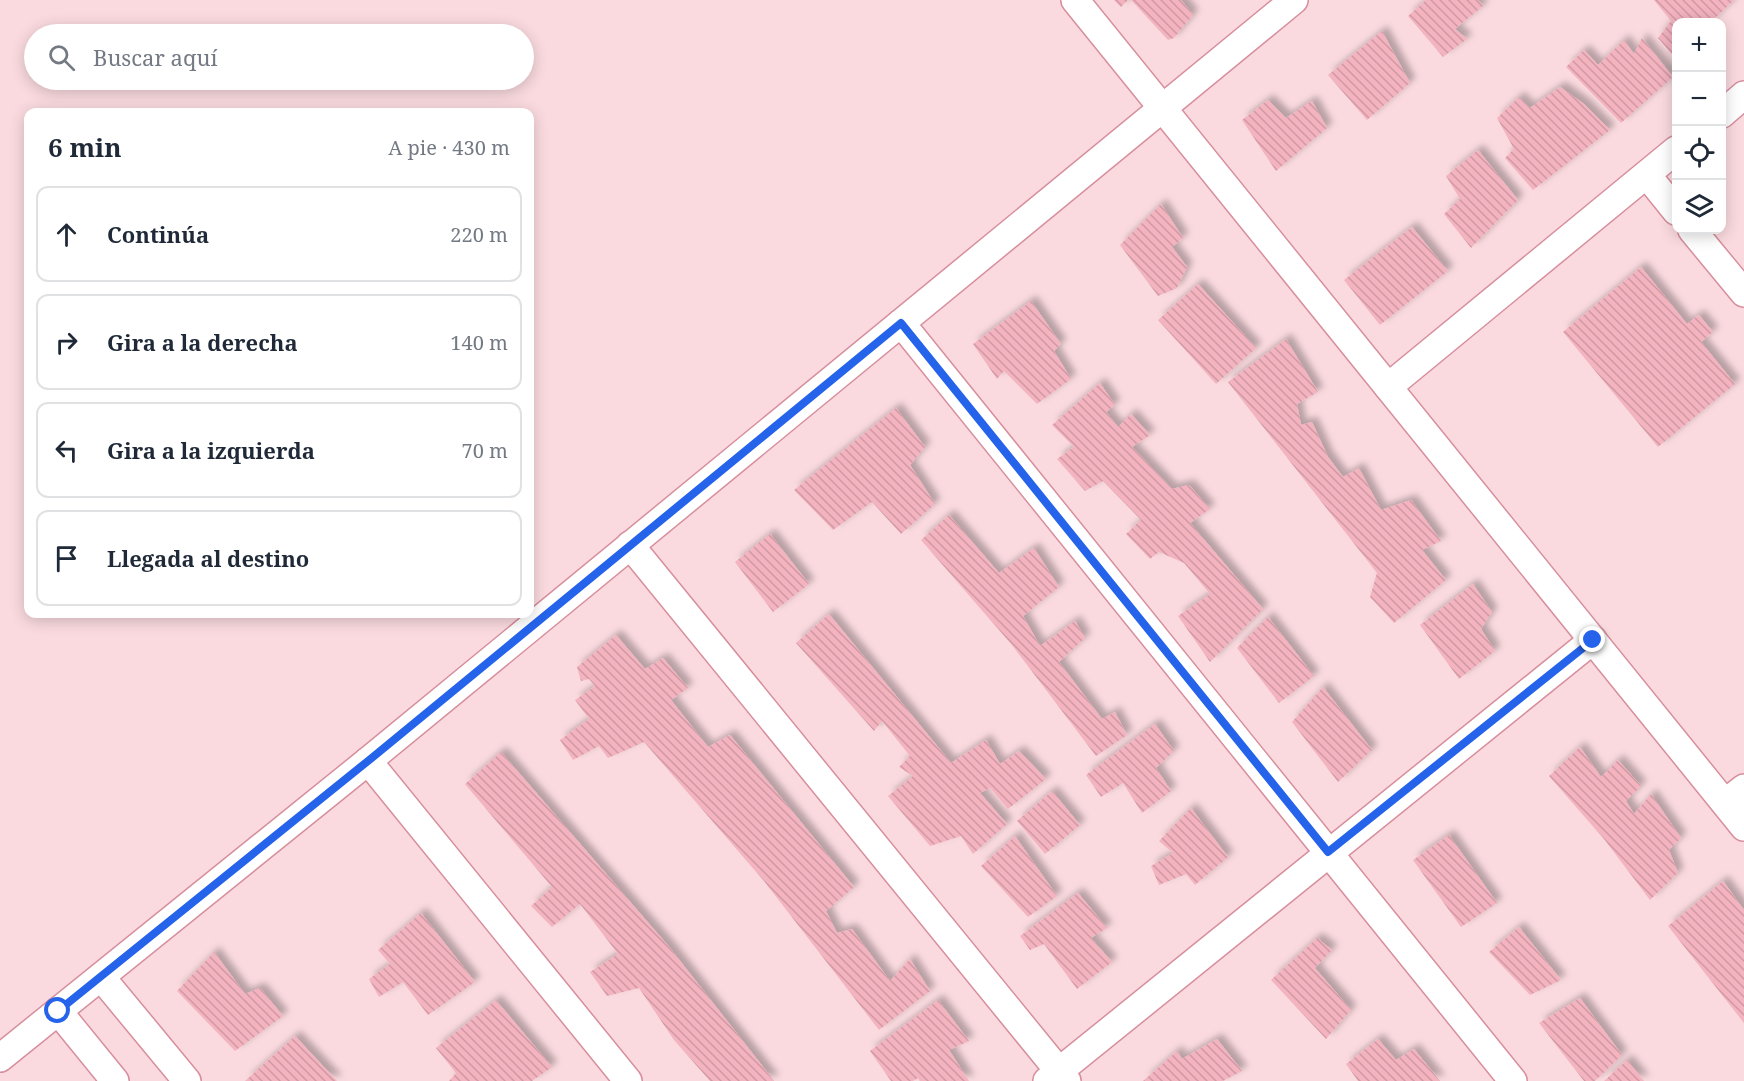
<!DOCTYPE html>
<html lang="es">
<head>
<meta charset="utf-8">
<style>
	:root { --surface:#fff; --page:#f2f2f3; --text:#1f2937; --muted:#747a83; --line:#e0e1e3 }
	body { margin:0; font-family:"Noto Serif",serif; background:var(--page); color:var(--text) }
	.controls { position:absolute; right:18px; top:18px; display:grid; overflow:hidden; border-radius:12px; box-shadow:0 3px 15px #0003 }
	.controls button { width:54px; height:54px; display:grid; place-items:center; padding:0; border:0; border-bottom:2px solid var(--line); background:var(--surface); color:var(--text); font:30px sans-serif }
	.stop { position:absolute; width:18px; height:18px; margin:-14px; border:4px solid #2563eb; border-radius:50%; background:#fff }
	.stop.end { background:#2563eb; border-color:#fff; box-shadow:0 2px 6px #0008 }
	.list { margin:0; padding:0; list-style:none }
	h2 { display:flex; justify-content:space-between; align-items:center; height:78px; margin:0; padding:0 24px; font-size:26px }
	h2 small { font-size:20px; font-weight:400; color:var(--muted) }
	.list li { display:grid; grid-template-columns:39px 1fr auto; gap:18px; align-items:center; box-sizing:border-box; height:96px; margin:0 12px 12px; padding:0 12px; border:2px solid var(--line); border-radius:12px }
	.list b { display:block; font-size:22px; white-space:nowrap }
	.list em { font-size:20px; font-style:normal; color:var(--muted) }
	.icon { flex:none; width:33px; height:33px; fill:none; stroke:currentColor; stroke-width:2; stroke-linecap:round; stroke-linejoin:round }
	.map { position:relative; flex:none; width:1744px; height:1081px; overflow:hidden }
	.search { position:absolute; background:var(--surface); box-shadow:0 3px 15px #0003; left:24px; top:24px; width:510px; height:66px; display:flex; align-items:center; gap:15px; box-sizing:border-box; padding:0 21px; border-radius:33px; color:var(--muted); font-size:22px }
	.panel { position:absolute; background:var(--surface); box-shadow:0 3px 15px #0003; left:24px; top:108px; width:510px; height:510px; border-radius:12px }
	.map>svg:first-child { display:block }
	.building { fill:url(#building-back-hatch); filter:url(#shadow) }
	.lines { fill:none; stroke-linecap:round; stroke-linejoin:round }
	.street-casing { stroke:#d78e9d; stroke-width:30 }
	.street { stroke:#fff; stroke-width:27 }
	.route { stroke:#2563eb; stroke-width:8 }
</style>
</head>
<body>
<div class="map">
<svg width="1744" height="1081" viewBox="0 0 1744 1081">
	<defs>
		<pattern id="building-back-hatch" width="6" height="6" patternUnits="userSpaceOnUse" patternTransform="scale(1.5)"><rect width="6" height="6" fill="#f3b3bf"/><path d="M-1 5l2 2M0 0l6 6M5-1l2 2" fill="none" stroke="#d199a4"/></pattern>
		<filter id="shadow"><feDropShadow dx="5.5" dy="-5.5" stdDeviation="3" flood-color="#0004"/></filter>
	</defs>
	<rect width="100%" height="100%" fill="#fadadf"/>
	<!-- building -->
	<g class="building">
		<polygon points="1114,0 1128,0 1121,7"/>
		<polygon points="1131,0 1181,0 1193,15 1174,38 1168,40"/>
		<polygon points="1426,0 1478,0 1483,6 1455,29 1467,39 1443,57 1408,16"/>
		<polygon points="1654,0 1734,0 1711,22 1676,22 1676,57 1675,58 1658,38 1671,21"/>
		<polygon points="1382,31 1410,83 1367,120 1328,75"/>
		<polygon points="1642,38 1673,77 1621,123 1566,67 1584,50 1598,65 1624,40 1634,54"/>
		<polygon points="1560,87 1584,104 1610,130 1533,190 1505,158 1514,149 1497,118 1519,97 1530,108"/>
		<polygon points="1268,100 1286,118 1312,101 1327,128 1276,171 1242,120"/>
		<polygon points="1478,150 1518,200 1471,248 1444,214 1460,199 1446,176"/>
		<polygon points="1161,204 1183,238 1172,247 1187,267 1177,288 1158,296 1120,245"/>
		<polygon points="1412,227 1448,271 1380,325 1344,280"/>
		<polygon points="1641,267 1687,324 1699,315 1713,332 1701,342 1735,384 1658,447 1563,332"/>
		<polygon points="1198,284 1256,348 1216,384 1158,320"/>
		<polygon points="1031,301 1061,344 1054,351 1071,379 1037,404 1004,371 997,379 973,344"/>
		<polygon points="1286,339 1318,392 1297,404 1301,425 1312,422 1328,457 1343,477 1359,468 1381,510 1411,500 1441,541 1422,550 1446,580 1394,623 1370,597 1377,573 1228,382"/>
		<polygon points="1100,383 1115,405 1106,412 1118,427 1131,414 1150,435 1132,447 1172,489 1189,485 1210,509 1190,523 1263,609 1210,662 1178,616 1210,594 1184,563 1159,552 1150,559 1126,534 1141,520 1103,481 1085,491 1057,459 1074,447 1052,425"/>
		<polygon points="896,408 925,447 910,465 935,504 901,534 872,502 833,530 794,490"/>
		<polygon points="949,515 999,573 1034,548 1059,587 1023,616 1040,646 1075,621 1085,638 1059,662 1102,719 1115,712 1127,735 1096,756 1012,645 921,540"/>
		<polygon points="770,534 809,584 773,612 735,562"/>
		<polygon points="1473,584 1492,612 1481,629 1495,651 1459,679 1420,625"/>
		<polygon points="829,614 951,763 986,740 1000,764 1019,751 1046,779 1008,809 990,788 980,793 1007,824 973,854 961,836 930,846 888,796 913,776 899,767 910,756 882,721 874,731 796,643"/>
		<polygon points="1268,617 1314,676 1279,703 1237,648"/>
		<polygon points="616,635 645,669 663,658 688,688 671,700 708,747 730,735 854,887 826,911 837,933 852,929 890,981 910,959 930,991 879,1030 764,881 644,742 608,758 599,746 573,760 560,740 589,719 575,700 595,686 589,679 581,681 577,667"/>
		<polygon points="1323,687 1372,750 1338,782 1292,722"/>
		<polygon points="1155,724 1174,751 1156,768 1171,791 1142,813 1123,783 1101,797 1086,775"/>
		<polygon points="1580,747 1601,777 1618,760 1641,786 1626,801 1634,814 1651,794 1681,838 1669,850 1678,873 1650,900 1604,839 1549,776"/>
		<polygon points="501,752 670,948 774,1081 710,1081 674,1040 639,988 607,996 590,972 618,954 580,904 552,927 531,906 552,887 465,784"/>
		<polygon points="1052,791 1080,825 1045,854 1017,821"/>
		<polygon points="1191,808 1228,857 1195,885 1186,874 1159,885 1151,866 1173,853 1159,841"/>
		<polygon points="1449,835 1497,903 1461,927 1413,860"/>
		<polygon points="1015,836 1057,896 1028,917 981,866"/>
		<polygon points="1723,881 1744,910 1744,1023 1668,926"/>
		<polygon points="1078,893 1107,928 1091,938 1112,962 1077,989 1044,944 1030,950 1020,936"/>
		<polygon points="421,913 475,982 428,1015 403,982 379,997 369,979 390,964 378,950"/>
		<polygon points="1519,927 1561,980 1530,995 1489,952"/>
		<polygon points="1317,938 1332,950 1315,968 1351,1010 1326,1039 1271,980"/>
		<polygon points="214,952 245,994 260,988 283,1016 235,1051 177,991"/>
		<polygon points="1580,998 1622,1055 1595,1081 1584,1081 1539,1023"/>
		<polygon points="496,1000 552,1067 532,1081 449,1081 456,1073 436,1048"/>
		<polygon points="938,1000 969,1041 949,1050 969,1081 920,1081 918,1078 913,1081 891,1081 870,1051"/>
		<polygon points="295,1036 337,1081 245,1081"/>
		<polygon points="1217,1039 1242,1071 1223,1081 1143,1081 1177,1051 1182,1059"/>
		<polygon points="1378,1039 1396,1060 1414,1049 1440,1081 1358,1081 1346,1064"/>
		<polygon points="1627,1060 1644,1081 1604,1081"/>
	</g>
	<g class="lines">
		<defs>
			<g id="street">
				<polyline points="1075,0 1744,827"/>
				<polyline points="1722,114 1744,95"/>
				<polyline points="1647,175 1676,211"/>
				<polyline points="1692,230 1744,293"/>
				<polyline points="901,323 1513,1081"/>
				<polyline points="1388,387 1676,150"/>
				<polyline points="630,545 1067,1081"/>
				<polyline points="368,761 628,1081"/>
				<polyline points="1725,803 1744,788"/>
				<polyline points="101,977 187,1081"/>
				<polyline points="58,1011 115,1081"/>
				<polyline points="0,1058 368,761 1294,0"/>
				<polyline points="1047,1081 1593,640"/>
			</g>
		</defs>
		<!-- street casing -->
		<use href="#street" class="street-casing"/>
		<!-- street -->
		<use href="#street" class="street"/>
	</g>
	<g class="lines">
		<!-- route -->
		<polyline class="route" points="58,1011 368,761 901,323 1328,852 1593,640"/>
	</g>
</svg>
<div class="controls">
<button>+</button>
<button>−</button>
<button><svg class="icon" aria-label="locate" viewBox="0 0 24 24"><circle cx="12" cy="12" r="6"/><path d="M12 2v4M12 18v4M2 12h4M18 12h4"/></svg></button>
<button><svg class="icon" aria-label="layers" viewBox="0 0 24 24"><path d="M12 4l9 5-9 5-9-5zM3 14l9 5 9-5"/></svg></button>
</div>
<div class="stop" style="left:58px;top:1011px"></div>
<div class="stop end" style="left:1593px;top:640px"></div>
<div class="search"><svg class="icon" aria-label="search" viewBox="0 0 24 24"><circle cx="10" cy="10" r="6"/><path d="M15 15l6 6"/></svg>Buscar aquí</div>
<section class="panel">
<h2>6 min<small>A pie · 430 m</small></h2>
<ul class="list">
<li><svg class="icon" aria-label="ahead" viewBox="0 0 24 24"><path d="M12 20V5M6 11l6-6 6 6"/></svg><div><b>Continúa</b></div><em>220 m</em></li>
<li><svg class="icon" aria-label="right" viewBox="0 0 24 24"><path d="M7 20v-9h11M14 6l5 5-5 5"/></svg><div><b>Gira a la derecha</b></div><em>140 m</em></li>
<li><svg class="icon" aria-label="left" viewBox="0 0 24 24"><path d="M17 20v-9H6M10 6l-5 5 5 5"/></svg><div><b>Gira a la izquierda</b></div><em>70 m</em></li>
<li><svg class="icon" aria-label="arrive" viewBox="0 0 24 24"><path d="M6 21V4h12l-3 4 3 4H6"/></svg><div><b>Llegada al destino</b></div></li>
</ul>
</section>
</div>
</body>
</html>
